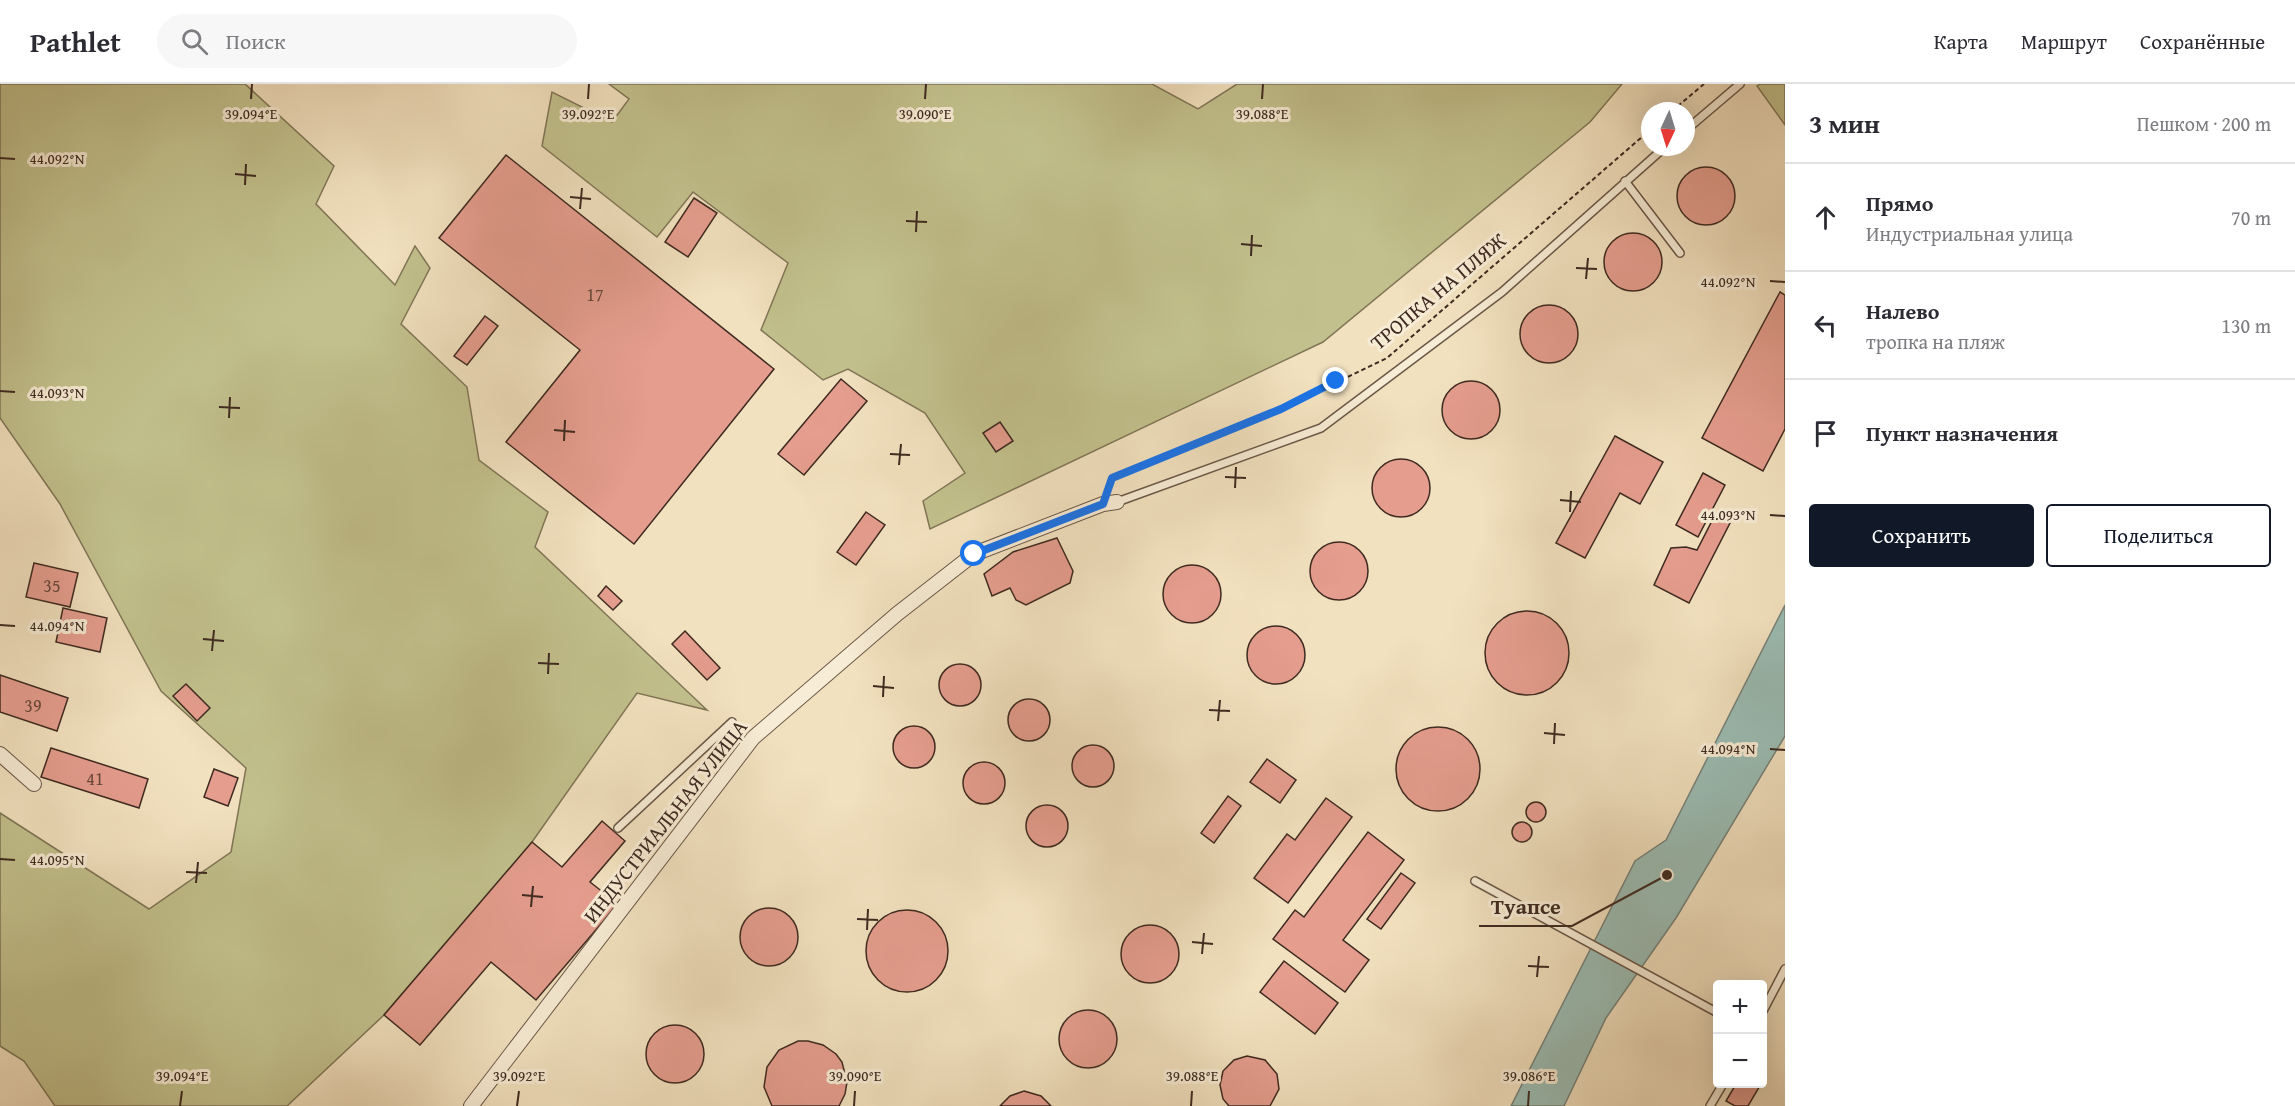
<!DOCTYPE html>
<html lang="ru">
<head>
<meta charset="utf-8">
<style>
	:root { --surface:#fff; --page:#f7f7f7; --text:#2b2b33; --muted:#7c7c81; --line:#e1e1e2; --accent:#111827 }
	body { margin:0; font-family:"Gentium Book Plus",serif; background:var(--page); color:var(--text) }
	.controls { position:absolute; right:18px; bottom:18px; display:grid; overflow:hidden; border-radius:6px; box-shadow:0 6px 24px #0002 }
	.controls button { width:54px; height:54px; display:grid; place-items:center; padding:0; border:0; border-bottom:2px solid var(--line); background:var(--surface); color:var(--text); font:30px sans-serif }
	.compass { position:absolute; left:1641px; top:18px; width:54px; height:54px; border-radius:50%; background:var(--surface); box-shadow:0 6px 24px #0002; rotate:184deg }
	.stop { position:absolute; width:18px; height:18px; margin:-14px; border:4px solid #1a73e8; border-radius:50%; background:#fff }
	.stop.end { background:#1a73e8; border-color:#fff; box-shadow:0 2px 6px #0008 }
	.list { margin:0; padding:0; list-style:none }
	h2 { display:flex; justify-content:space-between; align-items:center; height:78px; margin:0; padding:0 24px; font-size:26px }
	h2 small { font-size:20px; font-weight:400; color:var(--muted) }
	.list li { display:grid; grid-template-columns:39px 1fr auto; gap:18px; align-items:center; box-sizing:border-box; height:108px; padding:0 24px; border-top:2px solid var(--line) }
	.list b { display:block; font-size:22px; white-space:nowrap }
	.list p { margin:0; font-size:20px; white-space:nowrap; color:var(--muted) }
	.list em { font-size:20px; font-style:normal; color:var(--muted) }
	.actions { display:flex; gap:12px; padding:18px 24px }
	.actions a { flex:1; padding:14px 0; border:2px solid var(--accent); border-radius:6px; text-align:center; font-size:21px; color:var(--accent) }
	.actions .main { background:var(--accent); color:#fff }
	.icon { flex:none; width:33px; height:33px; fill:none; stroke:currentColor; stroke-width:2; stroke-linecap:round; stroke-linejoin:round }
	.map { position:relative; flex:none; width:1785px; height:1022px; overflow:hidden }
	header { display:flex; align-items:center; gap:36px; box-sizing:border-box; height:84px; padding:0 30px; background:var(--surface); border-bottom:2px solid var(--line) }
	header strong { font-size:28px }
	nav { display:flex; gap:33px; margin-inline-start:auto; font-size:21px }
	.search { width:420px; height:54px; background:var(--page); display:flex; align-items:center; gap:15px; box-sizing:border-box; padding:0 21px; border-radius:33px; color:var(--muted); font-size:22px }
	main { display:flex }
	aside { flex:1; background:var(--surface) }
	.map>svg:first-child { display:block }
	.green { fill:#c2c18d; stroke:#807657; stroke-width:1.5 }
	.water { fill:#9bbdb4; stroke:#768279; stroke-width:1.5 }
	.building { fill:#e59d8e; stroke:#3e2a21; stroke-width:1.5 }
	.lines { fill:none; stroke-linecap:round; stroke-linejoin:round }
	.service-casing { stroke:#6b5848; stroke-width:10 }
	.minor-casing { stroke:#6b5848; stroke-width:16 }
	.path { stroke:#3e2a21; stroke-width:2; stroke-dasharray:4.5 3; stroke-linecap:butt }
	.service { stroke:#f7ecd5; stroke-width:7 }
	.minor { stroke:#f7ecd5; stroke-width:14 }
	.route { stroke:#1a73e8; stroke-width:8 }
	.ticks { fill:none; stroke:#3e2a21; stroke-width:2 }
	.labels { text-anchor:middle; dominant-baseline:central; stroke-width:6; stroke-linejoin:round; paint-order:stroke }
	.number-label { font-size:18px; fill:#68473c }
	.street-label { font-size:21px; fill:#3e2a21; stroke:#f7ecd5 }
	.ticks-label { font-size:15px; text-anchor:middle; fill:#3e2a21; stroke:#f7ecd5; stroke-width:6; stroke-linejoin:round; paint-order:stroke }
	.leader { fill:none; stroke:#3e2a21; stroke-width:2 }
	.callout-dot { fill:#3e2a21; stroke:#f7ecd5; stroke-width:2 }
	.callout-label { font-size:22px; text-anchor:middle; font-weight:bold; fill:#3e2a21; stroke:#f7ecd5; stroke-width:6; stroke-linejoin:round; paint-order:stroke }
</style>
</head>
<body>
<header>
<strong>Pathlet</strong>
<div class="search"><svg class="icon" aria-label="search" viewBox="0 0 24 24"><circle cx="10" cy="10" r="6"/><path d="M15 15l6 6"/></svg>Поиск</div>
<nav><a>Карта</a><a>Маршрут</a><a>Сохранённые</a></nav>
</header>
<main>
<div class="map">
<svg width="1785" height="1022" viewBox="0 0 1785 1022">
	<rect width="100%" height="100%" fill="#f2e1bf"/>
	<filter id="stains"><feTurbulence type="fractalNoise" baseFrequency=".00333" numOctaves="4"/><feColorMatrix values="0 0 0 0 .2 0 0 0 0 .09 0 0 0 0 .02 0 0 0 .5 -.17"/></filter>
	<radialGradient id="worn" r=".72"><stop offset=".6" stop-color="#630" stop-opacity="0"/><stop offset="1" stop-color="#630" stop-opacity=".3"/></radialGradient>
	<!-- green -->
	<g class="green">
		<polygon points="0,0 245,0 334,82 316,120 395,201 415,162 430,184 401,240 467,303 479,376 548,428 535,463 707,626 637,609 532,758 384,931 287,1022 55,1022 24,977 0,962 0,729 149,825 231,768 246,684 161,607 60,420 0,334"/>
		<polygon points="609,0 1152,0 1198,25 1237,0 1622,0 1590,38 1323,258 930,445 923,417 965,389 925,329 848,285 823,296 761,246 788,179 693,108 657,153 542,62 552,8 612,38 629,15"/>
		<polygon points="1760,0 1785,0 1785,41 1757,2"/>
	</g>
	<!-- water -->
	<polygon class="water" points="1785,521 1785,652 1676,834 1606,934 1564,1022 1511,1022 1635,777 1666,756"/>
	<!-- building -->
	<g class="building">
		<polygon points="506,71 774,285 634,460 506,358 580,266 439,154"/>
		<circle cx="1706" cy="112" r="29"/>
		<polygon points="694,114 717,129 688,173 665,158"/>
		<circle cx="1633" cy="178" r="29"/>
		<polygon points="1780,208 1785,211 1785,345 1763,387 1702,354"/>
		<circle cx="1549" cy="250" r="29"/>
		<polygon points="485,232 498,242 467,281 454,272"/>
		<polygon points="841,295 867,317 804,391 778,370"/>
		<circle cx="1471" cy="326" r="29"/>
		<polygon points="1000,338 1013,357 996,368 983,349"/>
		<polygon points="1615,352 1663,378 1640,420 1620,409 1585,474 1556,459"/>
		<circle cx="1401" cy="404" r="29"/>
		<polygon points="1703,389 1725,401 1698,453 1676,441"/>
		<polygon points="866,428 885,441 856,481 837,468"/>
		<polygon points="1715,431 1730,439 1689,519 1654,501 1671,464 1686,463 1697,466"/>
		<polygon points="1057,454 1073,487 1070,499 1026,521 1016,516 1010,504 992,512 984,490 1013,468"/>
		<circle cx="1339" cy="487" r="29"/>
		<polygon points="34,479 78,489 70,523 26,513"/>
		<circle cx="1192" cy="510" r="29"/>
		<polygon points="606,502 622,517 613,526 598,512"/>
		<polygon points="63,524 107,534 100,568 56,558"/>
		<circle cx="1527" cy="569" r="42"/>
		<circle cx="1276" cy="571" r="29"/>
		<polygon points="685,547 720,584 707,596 672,560"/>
		<circle cx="960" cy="601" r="21"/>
		<polygon points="0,591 68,614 57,647 0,628"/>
		<polygon points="186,600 210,624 197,637 173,612"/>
		<circle cx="1029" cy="636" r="21"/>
		<circle cx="914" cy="663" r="21"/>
		<circle cx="1438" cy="685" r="42"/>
		<circle cx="1093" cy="682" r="21"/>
		<polygon points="51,664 148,695 139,724 41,693"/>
		<polygon points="1267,675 1296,696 1280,719 1250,698"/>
		<circle cx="984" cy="699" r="21"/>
		<polygon points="214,685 238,694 228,722 204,713"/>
		<polygon points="1228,712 1241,722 1214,759 1201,749"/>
		<polygon points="1326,714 1352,733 1288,819 1254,794 1287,750 1295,756"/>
		<circle cx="1536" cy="728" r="10"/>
		<circle cx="1047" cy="742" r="21"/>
		<polygon points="602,737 625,757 590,798 618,820 536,916 491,878 420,961 384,931 532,758 562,783"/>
		<circle cx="1522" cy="748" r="10"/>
		<polygon points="1368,748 1404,776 1343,856 1369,876 1345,908 1273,855 1295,826 1304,833"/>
		<polygon points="1401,789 1415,799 1381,845 1367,835"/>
		<circle cx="769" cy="853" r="29"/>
		<circle cx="907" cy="867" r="41"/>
		<circle cx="1150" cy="870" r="29"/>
		<polygon points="1284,877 1338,919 1315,950 1260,908"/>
		<circle cx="1088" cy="955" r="29"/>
		<circle cx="675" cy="970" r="29"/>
		<polygon points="798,957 808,957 823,961 836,970 842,978 847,998 845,1010 839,1022 772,1022 764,1003 767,983 779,966"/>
		<polygon points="1247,972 1265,976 1277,990 1279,1005 1270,1022 1229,1022 1223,1015 1220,1001 1223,987 1234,976"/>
		<polygon points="1736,1000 1761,1000 1748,1022 1735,1022 1726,1017"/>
		<polygon points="1024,1007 1041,1012 1051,1022 1000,1022 1010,1012"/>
	</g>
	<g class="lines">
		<defs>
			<g id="service">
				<polyline points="1686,46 1740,0"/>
				<polyline points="1625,97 1680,169"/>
				<polyline points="1117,418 1321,344 1502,208 1665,63"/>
				<polyline points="618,744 732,638"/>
				<polyline points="1475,797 1718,929"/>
				<polyline points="1762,929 1785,885"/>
				<polyline points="1710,1022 1723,1000"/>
			</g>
			<g id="minor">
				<polyline points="0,670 34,700"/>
				<polyline points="471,1022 753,654 897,530 974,470 1103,420 1117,418"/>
			</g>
		</defs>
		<!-- service casing -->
		<use href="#service" class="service-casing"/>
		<!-- minor casing -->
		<use href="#minor" class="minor-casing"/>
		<!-- path -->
		<g class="path">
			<polyline points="1672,27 1704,0"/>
			<polyline points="1108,406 1111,394 1281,325 1387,274 1650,46"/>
		</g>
		<!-- service -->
		<use href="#service" class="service"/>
		<!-- minor -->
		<use href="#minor" class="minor"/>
	</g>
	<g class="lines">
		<!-- route -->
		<polyline class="route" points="974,470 1103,420 1112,394 1281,325 1336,297"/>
	</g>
	<!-- ticks -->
	<path class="ticks" d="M251,15l1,-15M588,15l1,-15M925,15l1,-15M1262,15l1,-15M0,74l15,1M235,90l21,2M245,101l1,-21M570,113l21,2M580,125l2,-21M906,137l21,1M916,148l1,-21M1241,160l21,2M1251,172l1,-21M1576,184l21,1M1586,195l2,-21M1770,197l15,1M0,307l15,1M219,323l21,1M229,334l1,-21M554,346l21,2M564,357l1,-21M890,370l20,1M899,381l2,-21M1225,393l21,1M1235,404l1,-21M1560,416l21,2M1570,428l1,-21M1770,431l15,1M0,541l15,1M203,555l21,2M212,567l2,-21M538,579l21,1M548,590l1,-21M873,602l21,2M883,613l1,-21M1209,626l21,1M1218,637l2,-21M1544,649l21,2M1554,660l1,-21M1770,665l15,1M0,775l15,1M186,788l21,1M196,799l2,-21M522,811l21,2M531,823l2,-21M857,835l21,1M867,846l1,-21M1192,858l21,2M1202,870l2,-21M1528,882l21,1M1537,893l2,-21M180,1022l2,-15M517,1022l2,-15M854,1022l1,-15M1191,1022l1,-15M1528,1022l1,-15"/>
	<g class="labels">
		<!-- number labels -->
		<g class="number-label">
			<text x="595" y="210">17</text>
			<text x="52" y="501">35</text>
			<text x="33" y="621">39</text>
			<text x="95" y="694">41</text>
		</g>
		<!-- street labels -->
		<g class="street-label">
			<text transform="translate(1438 207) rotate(-40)">ТРОПКА НА ПЛЯЖ</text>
			<text transform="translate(665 737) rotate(-52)">ИНДУСТРИАЛЬНАЯ УЛИЦА</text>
		</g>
	</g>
	<g class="ticks-label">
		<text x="251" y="35">39.094°E</text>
		<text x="588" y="35">39.092°E</text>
		<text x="925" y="35">39.090°E</text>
		<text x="1262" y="35">39.088°E</text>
		<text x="57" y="80">44.092°N</text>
		<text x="1728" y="203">44.092°N</text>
		<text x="57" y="314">44.093°N</text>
		<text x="1728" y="436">44.093°N</text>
		<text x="57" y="547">44.094°N</text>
		<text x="1728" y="670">44.094°N</text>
		<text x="57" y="781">44.095°N</text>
		<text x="182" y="997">39.094°E</text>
		<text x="519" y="997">39.092°E</text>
		<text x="855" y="997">39.090°E</text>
		<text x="1192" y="997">39.088°E</text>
		<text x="1529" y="997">39.086°E</text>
	</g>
	<!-- callouts -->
	<path class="leader" d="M1667 791L1572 842H1479"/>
	<circle class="callout-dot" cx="1667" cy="791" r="6"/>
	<g class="callout-label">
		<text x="1526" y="830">Туапсе</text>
	</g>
	<rect width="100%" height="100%" filter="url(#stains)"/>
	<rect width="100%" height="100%" fill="url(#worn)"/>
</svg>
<div class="controls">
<button>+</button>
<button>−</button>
</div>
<svg class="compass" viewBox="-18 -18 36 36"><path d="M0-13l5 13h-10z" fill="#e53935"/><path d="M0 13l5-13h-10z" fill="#7c7c81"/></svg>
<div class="stop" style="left:974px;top:470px"></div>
<div class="stop end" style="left:1336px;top:297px"></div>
</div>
<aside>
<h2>3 мин<small>Пешком · 200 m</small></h2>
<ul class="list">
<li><svg class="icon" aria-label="ahead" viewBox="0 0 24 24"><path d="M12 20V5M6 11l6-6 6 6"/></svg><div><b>Прямо</b><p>Индустриальная улица</p></div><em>70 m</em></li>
<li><svg class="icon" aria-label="left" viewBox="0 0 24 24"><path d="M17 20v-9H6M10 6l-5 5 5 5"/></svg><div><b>Налево</b><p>тропка на пляж</p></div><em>130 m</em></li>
<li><svg class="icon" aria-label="arrive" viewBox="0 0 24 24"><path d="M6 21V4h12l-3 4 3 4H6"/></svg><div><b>Пункт назначения</b></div></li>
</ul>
<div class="actions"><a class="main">Сохранить</a><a>Поделиться</a></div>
</aside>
</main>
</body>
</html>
